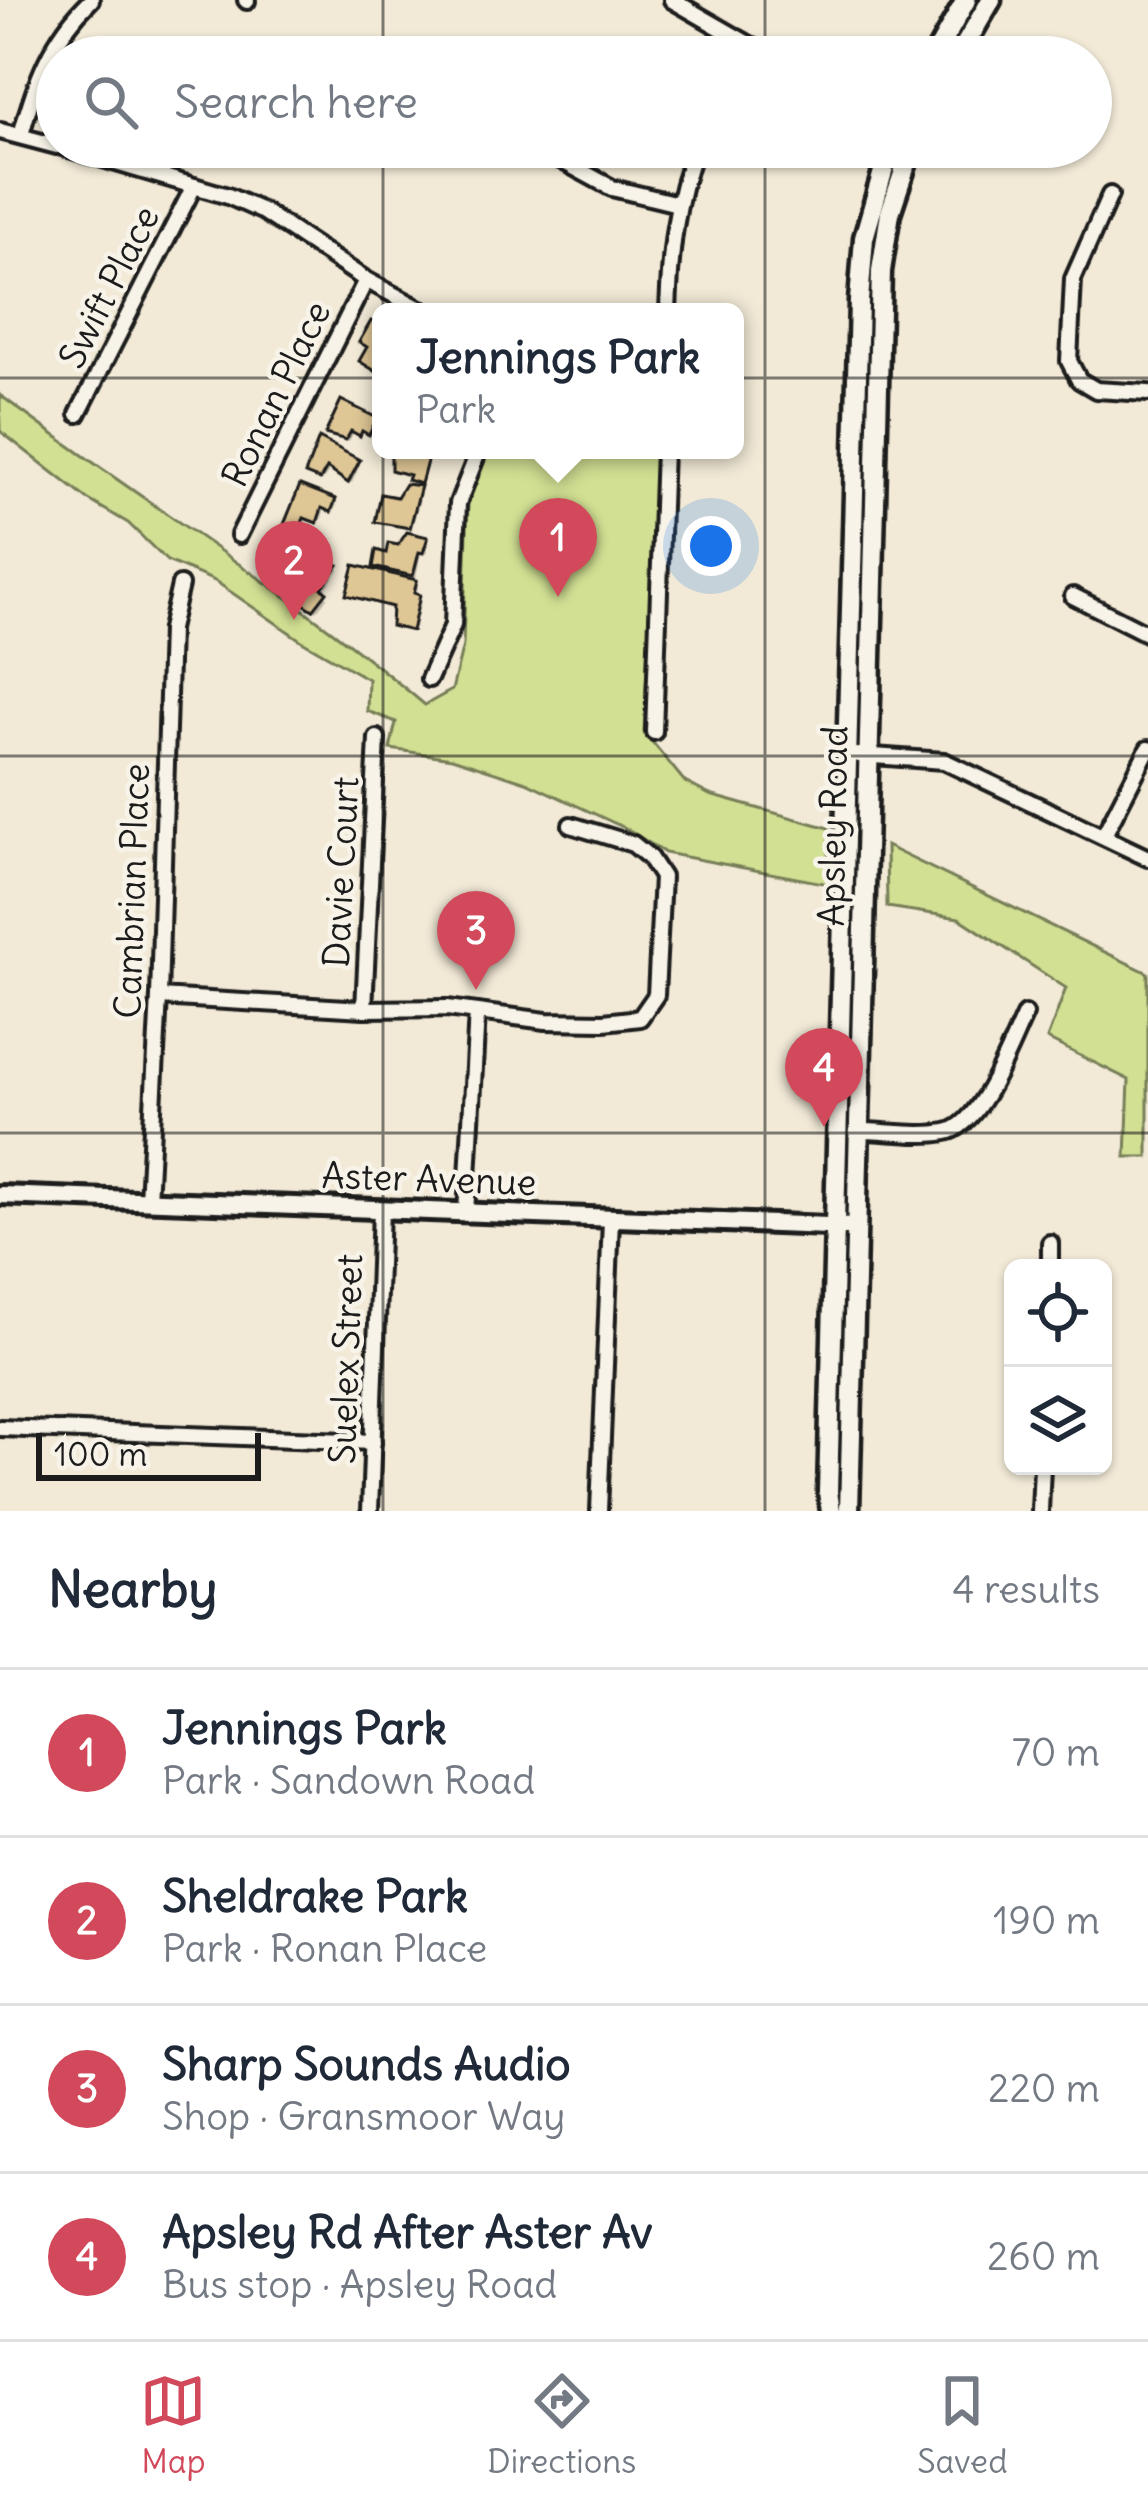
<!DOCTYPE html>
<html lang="en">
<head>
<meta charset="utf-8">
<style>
	:root { --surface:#fff; --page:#f2f2f3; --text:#1f2937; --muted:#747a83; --line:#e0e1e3; --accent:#d1495b }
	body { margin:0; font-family:Delius,sans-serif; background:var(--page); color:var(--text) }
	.controls { position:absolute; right:36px; bottom:36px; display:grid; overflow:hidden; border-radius:18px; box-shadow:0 3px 9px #0004 }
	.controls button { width:108px; height:108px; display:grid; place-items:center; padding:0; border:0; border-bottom:3px solid var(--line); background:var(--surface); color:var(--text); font:60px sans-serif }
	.scale { position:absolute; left:36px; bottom:30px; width:225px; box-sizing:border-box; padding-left:12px; border:6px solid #1c1c1c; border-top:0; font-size:33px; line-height:42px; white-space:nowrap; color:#1c1c1c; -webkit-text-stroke:9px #f7f3e8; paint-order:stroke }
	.you { position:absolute; left:711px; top:546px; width:42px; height:42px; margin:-30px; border:9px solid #fff; border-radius:50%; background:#1a73e8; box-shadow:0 0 0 18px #1a73e833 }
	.badge { display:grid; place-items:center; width:78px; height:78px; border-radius:50%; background:var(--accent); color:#fff; font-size:39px; font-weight:700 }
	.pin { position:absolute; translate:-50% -99px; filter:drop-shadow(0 3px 6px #0008) }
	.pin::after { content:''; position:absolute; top:63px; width:42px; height:36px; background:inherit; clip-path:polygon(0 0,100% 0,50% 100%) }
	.popup { position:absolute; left:372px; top:303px; width:372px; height:156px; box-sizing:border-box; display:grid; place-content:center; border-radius:18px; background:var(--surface); filter:drop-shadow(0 3px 9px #0005); font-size:39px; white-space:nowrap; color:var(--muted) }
	.popup b { font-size:45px; color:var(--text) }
	.popup::after { content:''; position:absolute; left:50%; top:100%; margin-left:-24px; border:24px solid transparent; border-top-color:var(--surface) }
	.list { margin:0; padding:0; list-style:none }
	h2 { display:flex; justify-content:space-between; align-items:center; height:156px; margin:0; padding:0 48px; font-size:51px }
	h2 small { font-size:39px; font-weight:400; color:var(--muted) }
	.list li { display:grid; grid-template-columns:78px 1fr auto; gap:36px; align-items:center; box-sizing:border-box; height:168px; padding:0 48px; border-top:3px solid var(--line) }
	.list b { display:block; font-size:45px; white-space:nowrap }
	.list p { margin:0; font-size:39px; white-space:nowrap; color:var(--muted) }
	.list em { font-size:39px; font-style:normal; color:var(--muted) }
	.icon { flex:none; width:66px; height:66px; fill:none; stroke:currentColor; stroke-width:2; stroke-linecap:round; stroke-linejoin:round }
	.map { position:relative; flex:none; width:1148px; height:1511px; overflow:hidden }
	.search { position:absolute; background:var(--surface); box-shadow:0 3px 9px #0004; left:36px; right:36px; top:36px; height:132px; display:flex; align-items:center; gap:30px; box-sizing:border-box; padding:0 42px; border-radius:66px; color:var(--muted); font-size:45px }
	.sheet { height:828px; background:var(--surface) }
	nav { display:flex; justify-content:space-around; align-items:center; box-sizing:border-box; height:168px; border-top:3px solid var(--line); background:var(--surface); font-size:33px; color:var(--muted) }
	nav a { display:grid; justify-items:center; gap:6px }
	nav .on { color:var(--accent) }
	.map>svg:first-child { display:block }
	.green { fill:#d2e093; stroke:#777e58; stroke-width:3 }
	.shadow { fill:#0003 }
	.building { fill:#dec695; stroke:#1c1c1c; stroke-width:3 }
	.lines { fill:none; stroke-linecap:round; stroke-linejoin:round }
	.minor-casing { stroke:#1c1c1c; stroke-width:22 }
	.tertiary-casing { stroke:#1c1c1c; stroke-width:26 }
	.secondary-casing { stroke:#1c1c1c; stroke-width:27 }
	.minor { stroke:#f7f3e8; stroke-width:14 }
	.tertiary { stroke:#f7f3e8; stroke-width:16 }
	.secondary { stroke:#f7f3e8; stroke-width:18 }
	.grid { fill:none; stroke:#1c1c1c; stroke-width:3; stroke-opacity:0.55 }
	.labels { text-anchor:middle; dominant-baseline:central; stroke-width:9; stroke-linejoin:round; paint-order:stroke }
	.street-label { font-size:36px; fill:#1c1c1c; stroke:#f7f3e8 }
</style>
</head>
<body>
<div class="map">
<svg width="1148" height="1511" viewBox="0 0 1148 1511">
	<rect width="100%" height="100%" fill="#f2ead7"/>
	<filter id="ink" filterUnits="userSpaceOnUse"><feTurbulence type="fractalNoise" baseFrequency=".00833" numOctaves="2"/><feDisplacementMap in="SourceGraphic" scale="24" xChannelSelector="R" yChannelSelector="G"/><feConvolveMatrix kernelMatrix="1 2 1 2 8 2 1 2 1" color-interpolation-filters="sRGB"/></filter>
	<g filter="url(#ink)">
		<!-- green -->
		<g class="green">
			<path d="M0,395c140,106 291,196 425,310l27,-15 11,-45 5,-141 18,-54h171l-13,282 41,50 25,13 119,33 -1,56 -163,-31 -36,-23 -103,-48 -74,-24 -62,-9 6,-27 -29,-11 1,-32 -66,-38 -87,-60 -48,-20 -39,-38 -41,-24 -87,-68z"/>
			<polygon points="886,846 1148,973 1148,1157 1126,1157 1129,1080 1047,1039 1066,988 959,918 887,907"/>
		</g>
		<!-- shadow -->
		<g class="shadow">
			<polygon points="375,421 378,423 372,435 364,431 362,436 354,432 349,441 331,435"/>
			<polygon points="320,443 360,465 352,483 331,469 324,479 308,472"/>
			<polygon points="302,489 337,504 334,512 325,509 320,523 306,518 301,533 289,529"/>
			<polygon points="414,498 420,499 412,529 379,521 399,501"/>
			<polygon points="427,539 429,542 426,554 421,553 416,577 408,576 418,586 416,597 421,601 414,632 397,627 395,608 349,594 386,576 376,566 388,557"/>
			<polygon points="316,545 329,555 326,561 339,569 323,593 328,597 317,611 276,584 288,579"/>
		</g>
		<!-- building -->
		<g class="building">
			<polygon points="371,321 381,326 380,374 359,361 367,347 359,342"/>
			<polygon points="341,400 377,418 369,435 362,431 360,436 351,431 346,440 325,434"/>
			<polygon points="319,438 360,460 348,483 327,468 320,480 305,474"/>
			<polygon points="391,450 430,450 421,484 407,480 409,475 391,470"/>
			<polygon points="405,484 421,486 410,528 375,522 381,494 397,497"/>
			<polygon points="300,485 336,499 331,512 322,508 317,523 304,518 298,533 283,527"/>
			<polygon points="407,532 428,537 423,553 419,552 413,576 373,567 376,550 386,553 388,543 398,545"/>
			<polygon points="315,541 329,550 325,556 338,565 322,588 327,592 313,610 270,582 278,568 287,575 293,565 284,559 293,546 306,554"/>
			<polygon points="354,565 417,580 414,593 420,595 412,631 391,626 392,607 346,595"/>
		</g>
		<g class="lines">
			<defs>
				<g id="minor">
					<polyline points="246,0 247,1"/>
					<polyline points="672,0 771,57"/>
					<polyline points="0,131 57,146"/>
					<path d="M21,135c14,-52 30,-97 70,-135"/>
					<polyline points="62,147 228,196 264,212 366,280 426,312"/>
					<polyline points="537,147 612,188 678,204"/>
					<polyline points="1110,195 1073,279 1069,361 1079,380 1096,390 1148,393"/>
					<path d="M668,312c2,-58 7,-111 28,-165"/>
					<polyline points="78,414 194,186"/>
					<polyline points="239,535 366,280"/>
					<polyline points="1073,596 1148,634"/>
					<polyline points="429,679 453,625 458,503 479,450"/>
					<polyline points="654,732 664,450"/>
					<polyline points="859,755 944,761 1148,858"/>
					<polyline points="1104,835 1148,749"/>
					<polyline points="159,997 364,1009 447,1008 546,1021 604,1022 640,1018 656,995 662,877 649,857 633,844 571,825"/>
					<polyline points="364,1009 377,738"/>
					<path d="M859,1131c28,0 60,6 87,1 35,-6 64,-87 79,-118"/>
					<polyline points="148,1201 159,997 170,629 180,585"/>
					<polyline points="466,1214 477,1012"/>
					<polyline points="1050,1268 1050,1243"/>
					<polyline points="0,1428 373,1442"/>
					<polyline points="370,1511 381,1210"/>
					<polyline points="599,1511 611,1219"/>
					<polyline points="1040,1511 1042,1466"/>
				</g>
				<polyline id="tertiary" points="0,1195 855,1227"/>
				<g id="secondary">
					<polyline points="934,57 966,0"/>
					<polyline points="958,57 991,0"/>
					<polyline points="831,1511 828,1492 859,301 864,238 890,147"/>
					<polyline points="849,1511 881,271 890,213 912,147"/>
				</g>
			</defs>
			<!-- minor casing -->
			<use href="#minor" class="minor-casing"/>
			<!-- tertiary casing -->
			<use href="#tertiary" class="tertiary-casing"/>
			<!-- secondary casing -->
			<use href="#secondary" class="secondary-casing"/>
			<!-- minor -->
			<use href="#minor" class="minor"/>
			<!-- tertiary -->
			<use href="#tertiary" class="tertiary"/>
			<!-- secondary -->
			<use href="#secondary" class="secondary"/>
		</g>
	</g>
	<!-- grid -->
	<path class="grid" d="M383,0v57M765,0v57M383,147v1364M765,147v1364M0,378h1148M0,756h1148M0,1133h1148"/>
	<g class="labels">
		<!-- street labels -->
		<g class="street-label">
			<text transform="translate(109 287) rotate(-63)">Swift Place</text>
			<text transform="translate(276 394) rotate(-64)">Ronan Place</text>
			<text transform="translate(833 826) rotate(-89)">Apsley Road</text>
			<text transform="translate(341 872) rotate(-87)">Davie Court</text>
			<text transform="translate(132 891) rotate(-88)">Cambrian Place</text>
			<text transform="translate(429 1179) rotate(2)">Aster Avenue</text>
			<text transform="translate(346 1359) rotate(-88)">Suelex Street</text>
		</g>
	</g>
</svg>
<div class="controls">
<button><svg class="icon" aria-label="locate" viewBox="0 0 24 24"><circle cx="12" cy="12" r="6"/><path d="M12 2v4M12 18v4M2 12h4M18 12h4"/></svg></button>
<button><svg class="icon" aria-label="layers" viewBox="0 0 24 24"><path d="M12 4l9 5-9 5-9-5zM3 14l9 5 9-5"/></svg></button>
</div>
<div class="scale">100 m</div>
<div class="you"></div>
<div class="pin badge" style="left:558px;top:597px">1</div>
<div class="popup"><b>Jennings Park</b>Park</div>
<div class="pin badge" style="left:294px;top:620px">2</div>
<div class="pin badge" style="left:476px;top:990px">3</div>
<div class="pin badge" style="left:824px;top:1127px">4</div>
<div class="search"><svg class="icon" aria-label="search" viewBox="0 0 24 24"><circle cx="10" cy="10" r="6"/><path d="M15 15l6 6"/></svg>Search here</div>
</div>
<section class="sheet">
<h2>Nearby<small>4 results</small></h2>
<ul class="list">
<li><span class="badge">1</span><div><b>Jennings Park</b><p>Park · Sandown Road</p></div><em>70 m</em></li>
<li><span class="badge">2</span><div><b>Sheldrake Park</b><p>Park · Ronan Place</p></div><em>190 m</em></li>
<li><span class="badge">3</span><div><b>Sharp Sounds Audio</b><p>Shop · Gransmoor Way</p></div><em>220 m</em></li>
<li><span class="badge">4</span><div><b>Apsley Rd After Aster Av</b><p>Bus stop · Apsley Road</p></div><em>260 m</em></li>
</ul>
</section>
<nav>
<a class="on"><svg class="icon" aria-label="map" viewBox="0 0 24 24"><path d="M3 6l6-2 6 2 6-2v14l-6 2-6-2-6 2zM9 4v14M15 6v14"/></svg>Map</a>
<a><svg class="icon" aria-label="directions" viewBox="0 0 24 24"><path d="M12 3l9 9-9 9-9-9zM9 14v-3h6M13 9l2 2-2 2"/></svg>Directions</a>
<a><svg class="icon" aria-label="saved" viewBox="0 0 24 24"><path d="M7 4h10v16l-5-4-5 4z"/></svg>Saved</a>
</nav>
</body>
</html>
